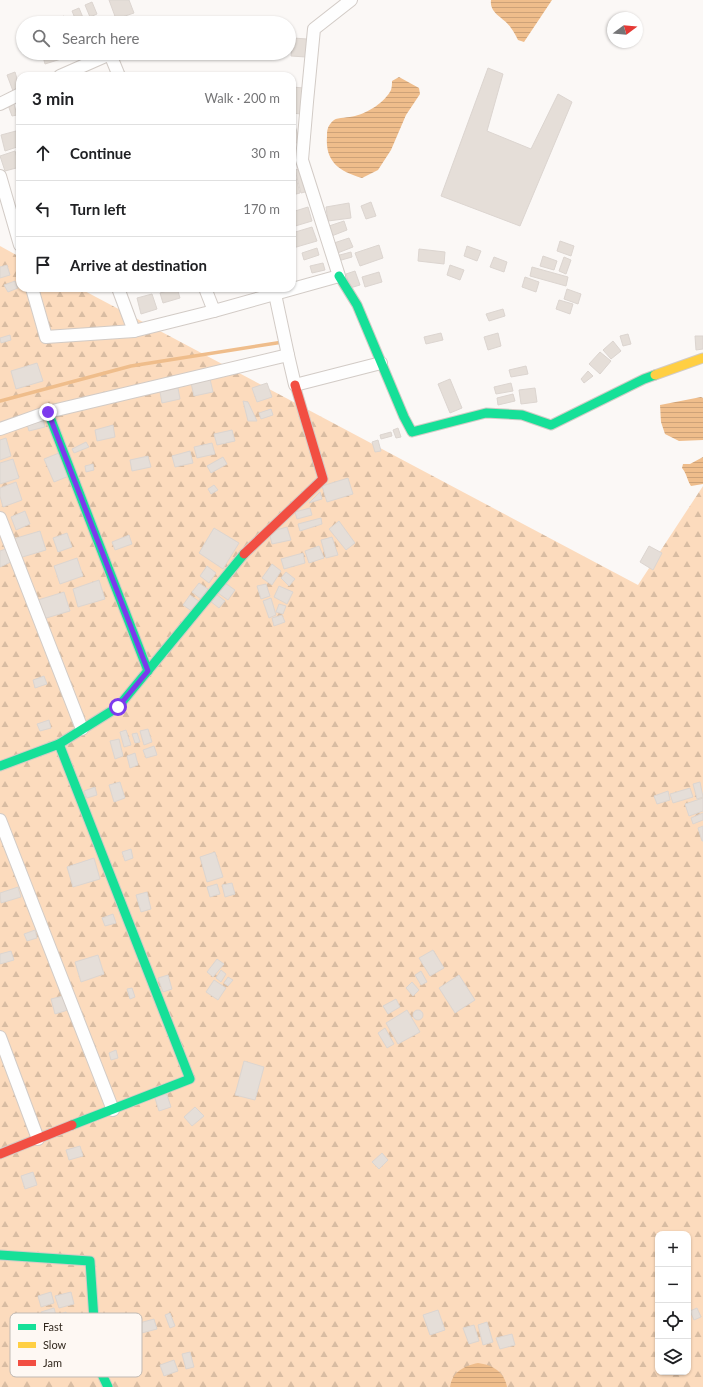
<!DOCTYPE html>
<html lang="en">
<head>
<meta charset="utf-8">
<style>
	:root { --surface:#fff; --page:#f2f2f2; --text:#202124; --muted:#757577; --line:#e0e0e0 }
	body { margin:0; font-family:Lato,sans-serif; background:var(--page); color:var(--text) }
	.controls { position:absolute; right:12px; bottom:12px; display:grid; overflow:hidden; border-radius:8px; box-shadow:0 1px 3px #0004 }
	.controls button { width:36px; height:36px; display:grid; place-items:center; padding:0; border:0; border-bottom:1px solid var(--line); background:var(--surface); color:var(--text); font:20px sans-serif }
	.compass { position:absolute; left:607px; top:12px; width:36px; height:36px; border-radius:50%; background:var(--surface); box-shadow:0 1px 3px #0004; rotate:74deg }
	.stop { position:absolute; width:12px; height:12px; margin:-9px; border:3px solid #7c3aed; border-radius:50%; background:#fff }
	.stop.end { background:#7c3aed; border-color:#fff; box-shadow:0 1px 4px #0008 }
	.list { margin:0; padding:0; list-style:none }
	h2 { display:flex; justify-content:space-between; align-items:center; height:52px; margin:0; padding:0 16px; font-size:17px }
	h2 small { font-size:13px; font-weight:400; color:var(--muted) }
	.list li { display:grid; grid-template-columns:26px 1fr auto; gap:12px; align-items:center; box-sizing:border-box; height:56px; padding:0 16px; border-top:1px solid var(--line) }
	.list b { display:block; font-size:15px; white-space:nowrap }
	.list em { font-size:13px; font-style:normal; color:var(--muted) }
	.icon { flex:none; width:22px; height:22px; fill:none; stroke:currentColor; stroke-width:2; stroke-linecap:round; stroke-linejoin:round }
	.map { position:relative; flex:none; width:703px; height:1387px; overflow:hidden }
	.search { position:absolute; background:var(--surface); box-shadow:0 1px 3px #0004; left:16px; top:16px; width:280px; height:44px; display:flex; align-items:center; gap:10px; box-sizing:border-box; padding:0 14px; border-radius:22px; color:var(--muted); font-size:15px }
	.panel { position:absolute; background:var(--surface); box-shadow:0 1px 3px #0004; left:16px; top:72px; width:280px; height:220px; border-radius:12px }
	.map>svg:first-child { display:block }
	.forest { fill:url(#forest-firs); fill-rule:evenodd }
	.water { fill:url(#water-rules) }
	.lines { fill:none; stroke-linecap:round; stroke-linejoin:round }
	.stream { stroke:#efbd8b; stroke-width:3.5 }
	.building { fill:#e5ded8; stroke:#dcd5d0 }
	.street-casing { stroke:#d2cbc6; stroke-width:14 }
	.fast-casing { stroke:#d2cbc6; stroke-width:11 }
	.slow-casing { stroke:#d2cbc6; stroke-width:11 }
	.jam-casing { stroke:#d2cbc6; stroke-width:11 }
	.street { stroke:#fefefe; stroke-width:12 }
	.fast { stroke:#16e098; stroke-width:9 }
	.slow { stroke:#ffcf43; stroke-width:9 }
	.jam { stroke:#f24e42; stroke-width:9 }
	.route { stroke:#7c3aed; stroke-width:5 }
	.key { fill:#fef8f3; stroke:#c0b9b3; stroke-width:1 }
	.key-label { font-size:11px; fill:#31271d }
</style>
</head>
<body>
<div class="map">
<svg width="703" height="1387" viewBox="0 0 703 1387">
	<defs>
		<pattern id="forest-firs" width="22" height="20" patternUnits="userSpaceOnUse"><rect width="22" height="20" fill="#fcdbbd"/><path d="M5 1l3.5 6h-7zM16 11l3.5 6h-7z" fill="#d8bca2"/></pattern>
		<pattern id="water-rules" width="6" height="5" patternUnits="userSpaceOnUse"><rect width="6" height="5" fill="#efbd8b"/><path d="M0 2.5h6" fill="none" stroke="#cda278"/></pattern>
	</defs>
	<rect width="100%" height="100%" fill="#fbf8f6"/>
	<!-- forest -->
	<path class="forest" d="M0,246l20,11v31h59l559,297 65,-99v901h-703zM658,1234h30v138h-30z"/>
	<!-- water -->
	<g class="water">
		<path d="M491,0h61l-28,42 -6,-2c-2,-4 -4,-8 -7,-12 -6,-10 -22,-14 -20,-28z"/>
		<path d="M399,77l20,11 1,6 -14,21 -15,35 -13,20 -16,8c-23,-7 -37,-16 -35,-42 0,-7 1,-11 7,-16 4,-3 15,-2 21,-4 13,-3 30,-14 36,-26 1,-3 1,-7 1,-9z"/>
		<polygon points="701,397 703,398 703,440 679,441 665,434 661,422 660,405"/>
		<path d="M703,457v27l-12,2c-4,-6 -4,-12 -9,-18l1,-4h7z"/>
		<path d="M478,1363c14,2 26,8 29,24h-57c2,-15 14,-21 28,-24z"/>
	</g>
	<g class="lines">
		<!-- stream -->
		<polyline class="stream" points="0,401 131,366 283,342"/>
	</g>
	<!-- building -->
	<g class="building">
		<polygon points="109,0 129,0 134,13 116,19"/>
		<polygon points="92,2 97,14 90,17 85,5"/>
		<polygon points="79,8 84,20 77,23 72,11"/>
		<polygon points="64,16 67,23 59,23 57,19"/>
		<polygon points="293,38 307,39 306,57 291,56"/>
		<polygon points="42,53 59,53 61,59 45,64"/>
		<polygon points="488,68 503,74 487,131 531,149 558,94 572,102 520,226 441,196"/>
		<polygon points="15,72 20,89 13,91 7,75"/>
		<polygon points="292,87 304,88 301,114 292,113"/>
		<polygon points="14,104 17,115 12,116 8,105"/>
		<polygon points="292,119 293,119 300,142 292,144"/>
		<polygon points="16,131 20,146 5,151 1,135"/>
		<polygon points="15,151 20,167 5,171 0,156"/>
		<polygon points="303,168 309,191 301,193 295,170"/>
		<polygon points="292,170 294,170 300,193 292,195"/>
		<polygon points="371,202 376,216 366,219 361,206"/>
		<polygon points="349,203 351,218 328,221 326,207"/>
		<polygon points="308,207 312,221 292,227 292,212"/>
		<polygon points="344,221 347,230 329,237 326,227"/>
		<polygon points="312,227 317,241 293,248 292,233"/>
		<polygon points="349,238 353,247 335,254 331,244"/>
		<polygon points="560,241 574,246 571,256 557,251"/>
		<polygon points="379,245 383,258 360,266 355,253"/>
		<polygon points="467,246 481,251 477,261 464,256"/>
		<polygon points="317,248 319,255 304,260 302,253"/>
		<polygon points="419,249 445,252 444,264 418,261"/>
		<polygon points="351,252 352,257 338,261 336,256"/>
		<polygon points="543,256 557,261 554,270 540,266"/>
		<polygon points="494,257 507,262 504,272 490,267"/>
		<polygon points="564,257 571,260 566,274 559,271"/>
		<polygon points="323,263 325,270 312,273 310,266"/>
		<polygon points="7,265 10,275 0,278 0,267"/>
		<polygon points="450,265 464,270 460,280 447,275"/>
		<polygon points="532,267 568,277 566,286 530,276"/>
		<polygon points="355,271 360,285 350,288 346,274"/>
		<polygon points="379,272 382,282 365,287 362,277"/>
		<polygon points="525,277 539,282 536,292 522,287"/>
		<polygon points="15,281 18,288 8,292 4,285"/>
		<polygon points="177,288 180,298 163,303 160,293"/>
		<polygon points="567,289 581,294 578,304 564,299"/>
		<polygon points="152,294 157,309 141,314 137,298"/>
		<polygon points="559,300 573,304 570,314 556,309"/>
		<polygon points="503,309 505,316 489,321 486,314"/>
		<polygon points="441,333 443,340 426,344 424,337"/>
		<polygon points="498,333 501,346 488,350 484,337"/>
		<polygon points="628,334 631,344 623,346 620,336"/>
		<polygon points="10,335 11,340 1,343 0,338"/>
		<polygon points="695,336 703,336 703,349 696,350"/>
		<polygon points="613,341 621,351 611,359 603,350"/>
		<polygon points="600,352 611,361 600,374 589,364"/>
		<polygon points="37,363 43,381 16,389 11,371"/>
		<polygon points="526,366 528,374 511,377 509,370"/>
		<polygon points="588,371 593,376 584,383 581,379"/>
		<polygon points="210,379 213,392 194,396 191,383"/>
		<polygon points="450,379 462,408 450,413 438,384"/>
		<polygon points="267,383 272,397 257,402 252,388"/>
		<polygon points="511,383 513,391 496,394 494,387"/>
		<polygon points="178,388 180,399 162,403 160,392"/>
		<polygon points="535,388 537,402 521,404 519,390"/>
		<polygon points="513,394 515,401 498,405 497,398"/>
		<polygon points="243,401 248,402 257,421 248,421"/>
		<polygon points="271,409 273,415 261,419 259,413"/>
		<polygon points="43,419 45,427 29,431 27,424"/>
		<polygon points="113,425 115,437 97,441 95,430"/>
		<polygon points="398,428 401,437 396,438 393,430"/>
		<polygon points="232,430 235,441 217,445 214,434"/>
		<polygon points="391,432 392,436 381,439 380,435"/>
		<polygon points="6,438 11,456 0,460 0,440"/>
		<polygon points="378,440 381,451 375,452 372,442"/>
		<polygon points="86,442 89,447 74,453 72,449"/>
		<polygon points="212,443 215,454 197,458 194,447"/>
		<polygon points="190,451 193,463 175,467 172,456"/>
		<polygon points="59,453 69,476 54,482 44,459"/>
		<polygon points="148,456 151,467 132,471 130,460"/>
		<polygon points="223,457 227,464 211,473 207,466"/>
		<polygon points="13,459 19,478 0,484 0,463"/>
		<polygon points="93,464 94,470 86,472 85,466"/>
		<polygon points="348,478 353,494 327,502 322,486"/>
		<polygon points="16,482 22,500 3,507 0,496 0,488"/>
		<polygon points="214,485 218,490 211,494 208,489"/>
		<polygon points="320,492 322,499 309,503"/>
		<polygon points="310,508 312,515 297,519 295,512"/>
		<polygon points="25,511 30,524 16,530 11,517"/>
		<polygon points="321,518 322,524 300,531 298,524"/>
		<polygon points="339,521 355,543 346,550 329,529"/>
		<polygon points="287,527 291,540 272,544 269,532"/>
		<polygon points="214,528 239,543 223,569 199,553"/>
		<polygon points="40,531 46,550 19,558 13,539"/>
		<polygon points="67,533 72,547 58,552 53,538"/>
		<polygon points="129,535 132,544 115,550 112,542"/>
		<polygon points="332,537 338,555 326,558 321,540"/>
		<polygon points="319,546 324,558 309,563 305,551"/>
		<polygon points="649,546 662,553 653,570 640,562"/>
		<polygon points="8,548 13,561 0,567 0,551"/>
		<polygon points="303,553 305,563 284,569 281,559"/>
		<polygon points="77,558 83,576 60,584 54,566"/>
		<polygon points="272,564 281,571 272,585 262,578"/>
		<polygon points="207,566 216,573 209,583 200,576"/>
		<polygon points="286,572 295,579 289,586 281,578"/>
		<polygon points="99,580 105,599 78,607 73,589"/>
		<polygon points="199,583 208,589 201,599 192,592"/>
		<polygon points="225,583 235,590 228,600 218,593"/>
		<polygon points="266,584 270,596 261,599 257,586"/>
		<polygon points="279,586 293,592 287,604 274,597"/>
		<polygon points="64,592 70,611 43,619 38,600"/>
		<polygon points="216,594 225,601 219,608 210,601"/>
		<polygon points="190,595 200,602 193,612 183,605"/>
		<polygon points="271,598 276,615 269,618 263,601"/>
		<polygon points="279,604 286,606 283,614 276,612"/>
		<polygon points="282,615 285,622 274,626 272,618"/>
		<polygon points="44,676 47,684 35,688 33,680"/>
		<polygon points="49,720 51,728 40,731 37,724"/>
		<polygon points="148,729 152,742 144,745 140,731"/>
		<polygon points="126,730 131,745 124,747 120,732"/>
		<polygon points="137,733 140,742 135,743 132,734"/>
		<polygon points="119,739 123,756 115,759 110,741"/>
		<polygon points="154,746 157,755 146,758 143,750"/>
		<polygon points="135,753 138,765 130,768 127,756"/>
		<polygon points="120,782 125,798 114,802 109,785"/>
		<polygon points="700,782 703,797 697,799 693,784"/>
		<polygon points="95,787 97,795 87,798 84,791"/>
		<polygon points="690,788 693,797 673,803 670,794"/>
		<polygon points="668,791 670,800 657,804 654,796"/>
		<polygon points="703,798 703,811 689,816 685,804"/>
		<polygon points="703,813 703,820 693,824 691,818"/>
		<polygon points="703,826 703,841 702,841 698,828"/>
		<polygon points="131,849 133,858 125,861 122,852"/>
		<polygon points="215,852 223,877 207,882 200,857"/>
		<polygon points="94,858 100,879 73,887 67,867"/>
		<polygon points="232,883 235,894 225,897 222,885"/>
		<polygon points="217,884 220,894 210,897 207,887"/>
		<polygon points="18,887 21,897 1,903 0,893"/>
		<polygon points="147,892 151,909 141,912 136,895"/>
		<polygon points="113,914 116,923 105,926 102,918"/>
		<polygon points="35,930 37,938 27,941 24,934"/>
		<polygon points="433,950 444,968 430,976 419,958"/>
		<polygon points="11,951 14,960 0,964 0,954"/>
		<polygon points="98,955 104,974 81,982 75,962"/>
		<polygon points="217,959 224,964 213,977 207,972"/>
		<polygon points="221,970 226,974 221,982 216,978"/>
		<polygon points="421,971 427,982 421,985 415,975"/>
		<polygon points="168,975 172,989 163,992 158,978"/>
		<polygon points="459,975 475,1000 455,1013 439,988"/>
		<polygon points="228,977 233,980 228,986 224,983"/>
		<polygon points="214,980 226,988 218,1000 206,992"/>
		<polygon points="412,982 419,990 413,996 406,988"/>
		<polygon points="132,988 135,997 130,999 127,989"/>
		<polygon points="63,996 68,1010 55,1014 51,999"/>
		<polygon points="396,999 400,1007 388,1014 383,1006"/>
		<circle cx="418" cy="1015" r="5"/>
		<polygon points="407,1010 420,1032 398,1044 386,1023"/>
		<polygon points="385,1028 394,1044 387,1048 378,1033"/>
		<polygon points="116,1050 118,1058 111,1060 109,1053"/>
		<polygon points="244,1061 264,1067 255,1100 235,1095"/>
		<polygon points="166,1092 171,1107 159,1111 154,1095"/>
		<polygon points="195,1107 204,1116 192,1126 184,1117"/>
		<polygon points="80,1146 83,1156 69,1160 66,1150"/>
		<polygon points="382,1153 388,1160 379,1169 372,1162"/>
		<polygon points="33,1172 37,1185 25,1189 21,1176"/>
		<polygon points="51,1292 54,1303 41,1307 38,1296"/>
		<polygon points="71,1292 74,1304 59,1308 55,1296"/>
		<polygon points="54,1308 61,1334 48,1337 41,1312"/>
		<polygon points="697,1308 701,1317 694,1320 690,1311"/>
		<polygon points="438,1310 445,1330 430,1335 423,1315"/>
		<polygon points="66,1312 70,1327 62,1329 58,1315"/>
		<polygon points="170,1313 175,1326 170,1328 165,1315"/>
		<polygon points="154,1319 157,1329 123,1338 121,1328"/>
		<polygon points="487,1322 493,1342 483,1345 478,1325"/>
		<polygon points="474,1325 479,1341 469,1344 463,1328"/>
		<polygon points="512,1334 515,1345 500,1349 496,1338"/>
		<polygon points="190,1352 194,1367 186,1369 182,1354"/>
		<polygon points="174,1360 178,1371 164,1376 160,1365"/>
	</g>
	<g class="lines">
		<defs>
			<g id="street">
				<polyline points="60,76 110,54 119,76"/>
				<polyline points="0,104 20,94"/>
				<polyline points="0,176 20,245"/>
				<polyline points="32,288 46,337 134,331 214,311"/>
				<polyline points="118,288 134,331"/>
				<polyline points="205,288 214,311 339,276 302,160 307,102 314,29 351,0"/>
				<polyline points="275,294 288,355"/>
				<polyline points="0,429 48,412 288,355 295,385 381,363"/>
				<polyline points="0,518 82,729"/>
				<polyline points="0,820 113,1110"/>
				<polyline points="0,1037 38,1139"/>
			</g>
			<g id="fast">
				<polyline points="339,276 357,305 404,417 412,432 486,413 522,415 551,425 644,379 655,375"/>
				<polyline points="48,412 148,671"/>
				<polyline points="59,744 118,707 244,554"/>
				<polyline points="0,766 59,744 190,1079 72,1125"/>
				<polyline points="0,1255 90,1261 97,1364 108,1387"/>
			</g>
			<polyline id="slow" points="655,375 703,358"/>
			<g id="jam">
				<polyline points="244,554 323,479 295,385"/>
				<polyline points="0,1154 72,1125"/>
			</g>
		</defs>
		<!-- street casing -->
		<use href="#street" class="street-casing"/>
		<!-- fast casing -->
		<use href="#fast" class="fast-casing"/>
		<!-- slow casing -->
		<use href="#slow" class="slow-casing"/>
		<!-- jam casing -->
		<use href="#jam" class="jam-casing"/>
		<!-- street -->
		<use href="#street" class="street"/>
		<!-- fast -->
		<use href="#fast" class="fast"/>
		<!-- slow -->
		<use href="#slow" class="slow"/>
		<!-- jam -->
		<use href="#jam" class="jam"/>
	</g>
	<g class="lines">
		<!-- route -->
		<polyline class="route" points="48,412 148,671 118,707"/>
	</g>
	<!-- legend -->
	<rect x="10" y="1313" width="132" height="64" rx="6" class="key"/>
	<rect x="18" y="1324" width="18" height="6" fill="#16e098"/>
	<rect x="18" y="1342" width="18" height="6" fill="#ffcf43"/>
	<rect x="18" y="1360" width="18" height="6" fill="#f24e42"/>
	<g class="key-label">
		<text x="43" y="1331">Fast</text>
		<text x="43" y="1349">Slow</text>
		<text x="43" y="1367">Jam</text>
	</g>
</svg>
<div class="controls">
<button>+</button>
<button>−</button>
<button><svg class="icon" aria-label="locate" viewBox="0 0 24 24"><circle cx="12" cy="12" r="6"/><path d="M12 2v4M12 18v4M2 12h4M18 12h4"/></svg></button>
<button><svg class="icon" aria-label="layers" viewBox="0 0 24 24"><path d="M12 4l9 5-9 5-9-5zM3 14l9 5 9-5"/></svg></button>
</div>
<svg class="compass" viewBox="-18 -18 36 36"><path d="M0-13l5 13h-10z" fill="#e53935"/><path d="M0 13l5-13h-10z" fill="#757577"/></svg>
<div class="stop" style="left:118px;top:707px"></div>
<div class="stop end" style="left:48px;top:412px"></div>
<div class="search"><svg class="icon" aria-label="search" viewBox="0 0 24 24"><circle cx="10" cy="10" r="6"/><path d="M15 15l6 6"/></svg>Search here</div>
<section class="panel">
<h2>3 min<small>Walk · 200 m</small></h2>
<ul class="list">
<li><svg class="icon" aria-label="ahead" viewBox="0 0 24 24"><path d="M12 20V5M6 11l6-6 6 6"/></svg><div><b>Continue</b></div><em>30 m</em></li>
<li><svg class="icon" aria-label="left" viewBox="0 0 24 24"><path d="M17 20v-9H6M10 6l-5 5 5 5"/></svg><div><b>Turn left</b></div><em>170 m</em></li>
<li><svg class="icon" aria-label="arrive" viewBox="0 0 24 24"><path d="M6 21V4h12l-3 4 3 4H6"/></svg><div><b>Arrive at destination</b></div></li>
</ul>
</section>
</div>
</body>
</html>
